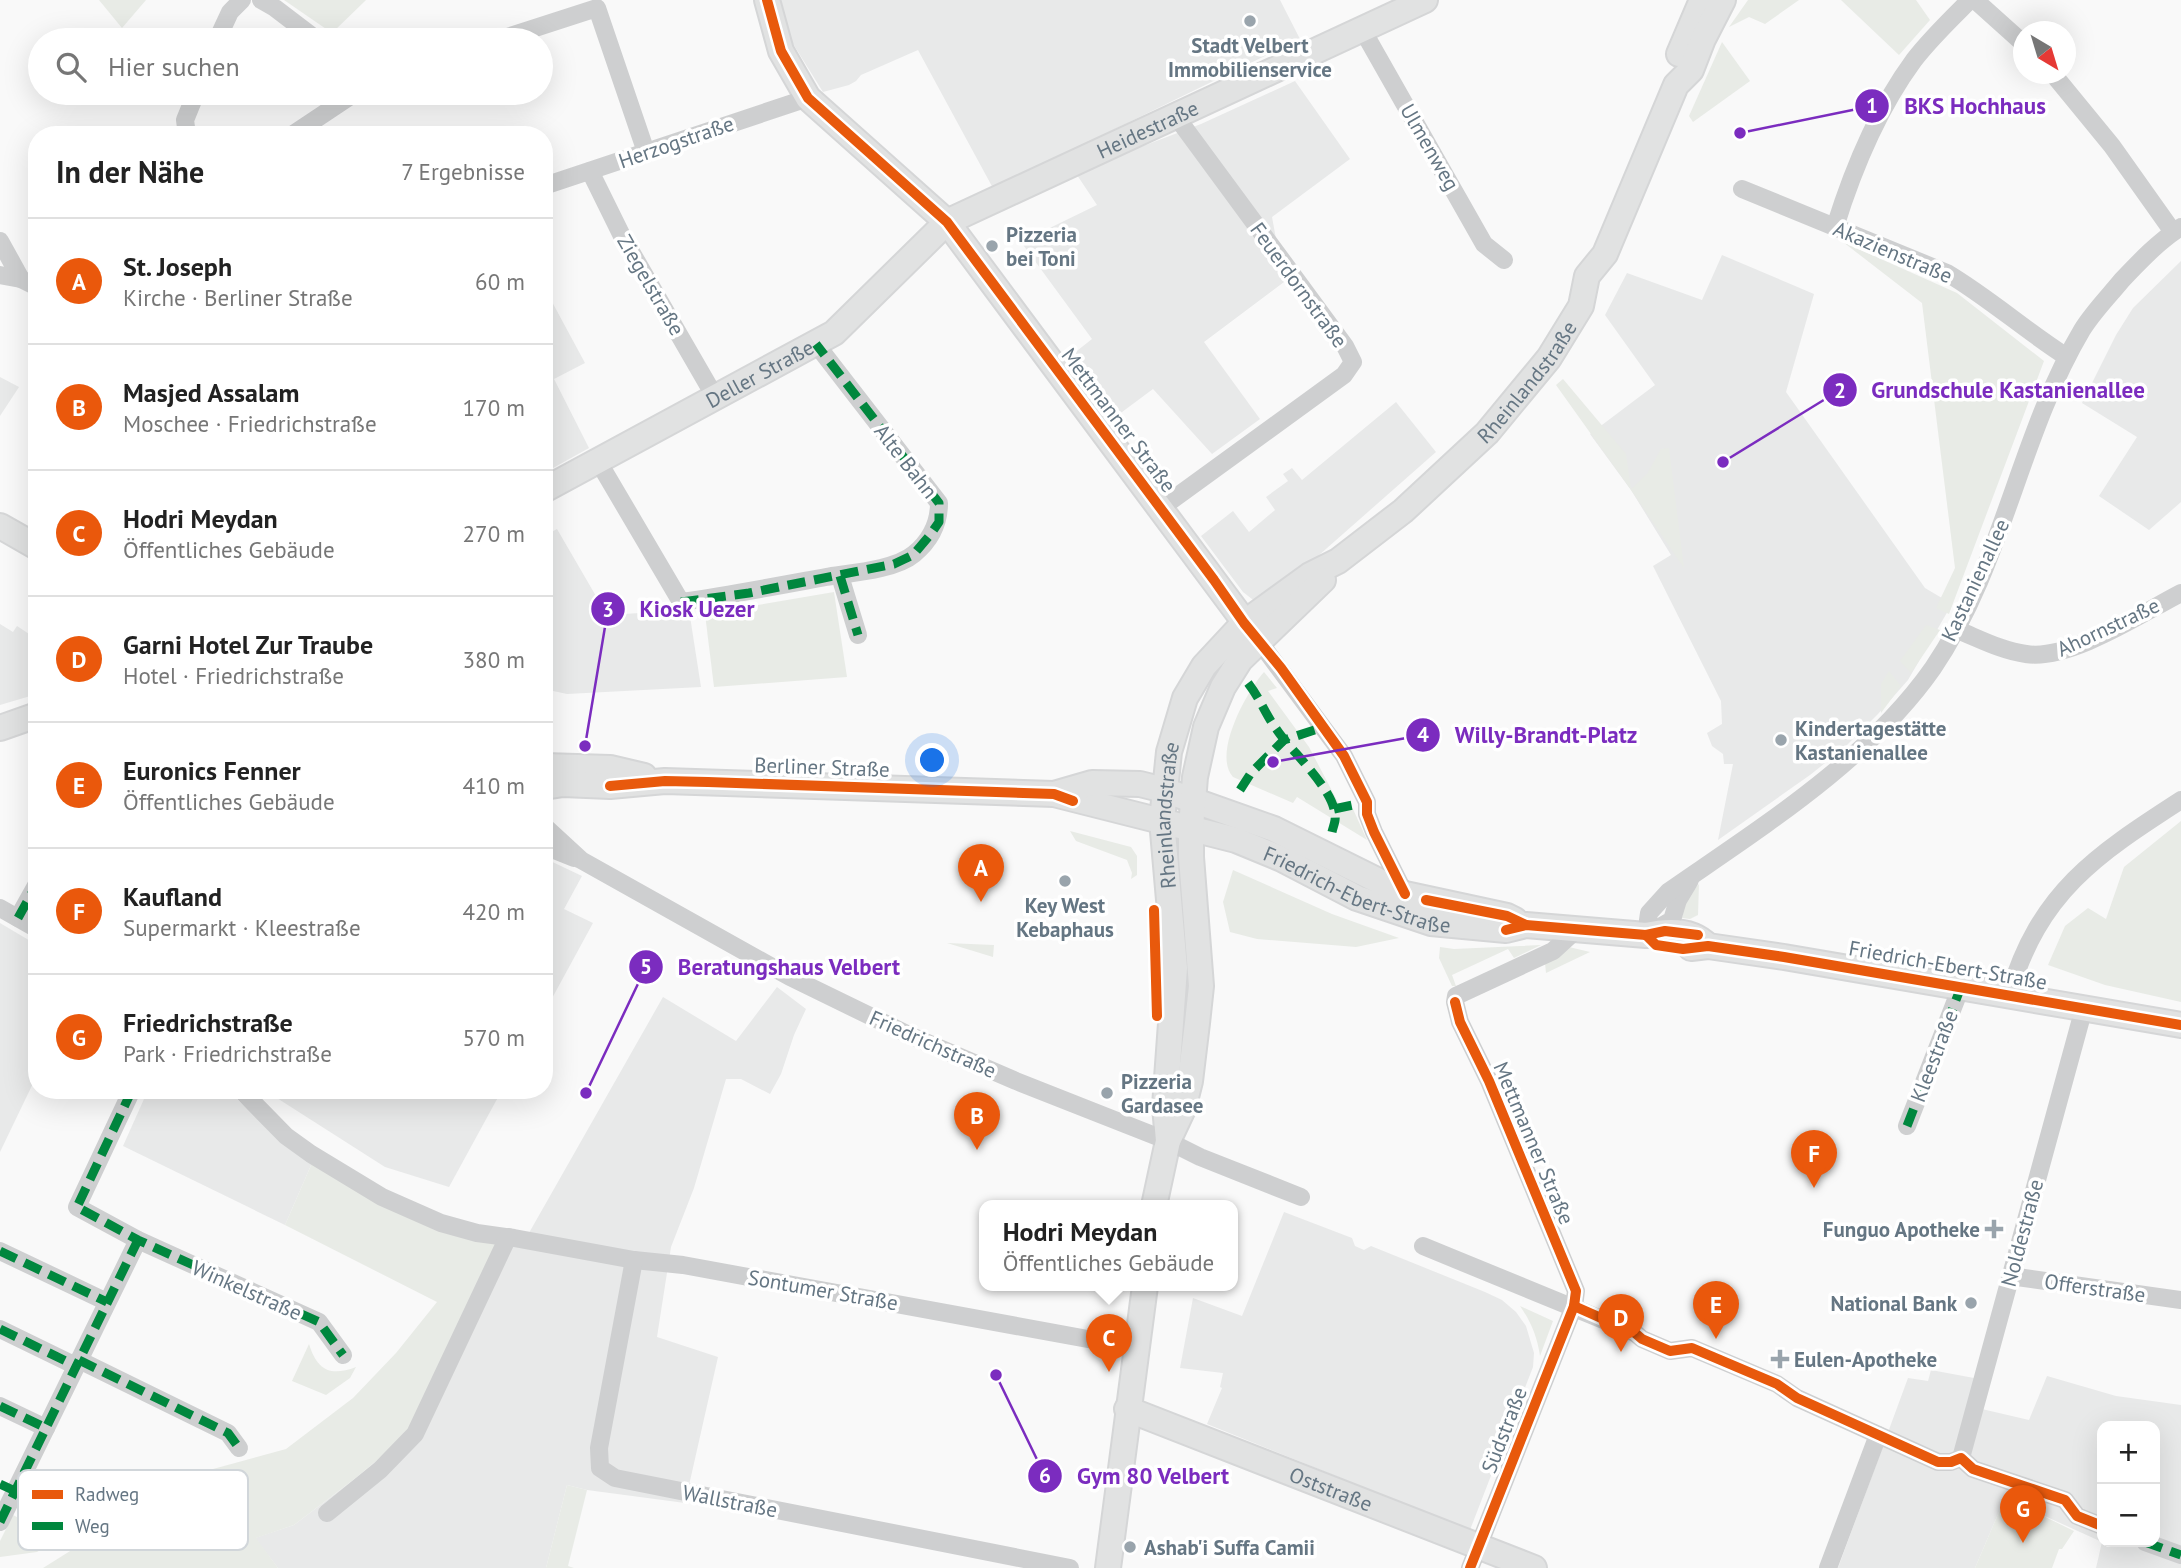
<!DOCTYPE html>
<html lang="de">
<head>
<meta charset="utf-8">
<style>
	:root { --surface:#fff; --page:#f6f6f6; --text:#222; --muted:#767676; --line:#e0e0e0; --accent:#ea580c }
	body { margin:0; font-family:"PT Sans",sans-serif; background:var(--page); color:var(--text) }
	.controls { position:absolute; right:21px; bottom:21px; display:grid; overflow:hidden; border-radius:14px; box-shadow:0 7px 28px #0002 }
	.controls button { width:63px; height:63px; display:grid; place-items:center; padding:0; border:0; border-bottom:2px solid var(--line); background:var(--surface); color:var(--text); font:35px sans-serif }
	.compass { position:absolute; left:2013px; top:21px; width:63px; height:63px; border-radius:50%; background:var(--surface); box-shadow:0 7px 28px #0002; rotate:142deg }
	.you { position:absolute; left:933px; top:761px; width:24px; height:24px; margin:-18px; border:5px solid #fff; border-radius:50%; background:#1a73e8; box-shadow:0 0 0 10px #1a73e833 }
	.badge { display:grid; place-items:center; width:46px; height:46px; border-radius:50%; background:var(--accent); color:#fff; font-size:23px; font-weight:700 }
	.pin { position:absolute; translate:-50% -58px; filter:drop-shadow(0 2px 4px #0008) }
	.pin::after { content:''; position:absolute; top:37px; width:24px; height:21px; background:inherit; clip-path:polygon(0 0,100% 0,50% 100%) }
	.popup { position:absolute; left:979px; top:1200px; width:259px; height:91px; box-sizing:border-box; display:grid; place-content:center; border-radius:14px; background:var(--surface); filter:drop-shadow(0 2px 5px #0005); font-size:23px; white-space:nowrap; color:var(--muted) }
	.popup b { font-size:26px; color:var(--text) }
	.popup::after { content:''; position:absolute; left:50%; top:100%; margin-left:-14px; border:14px solid transparent; border-top-color:var(--surface) }
	.list { margin:0; padding:0; list-style:none }
	h2 { display:flex; justify-content:space-between; align-items:center; height:91px; margin:0; padding:0 28px; font-size:30px }
	h2 small { font-size:23px; font-weight:400; color:var(--muted) }
	.list li { display:grid; grid-template-columns:46px 1fr auto; gap:21px; align-items:center; box-sizing:border-box; height:126px; padding:0 28px; border-top:2px solid var(--line) }
	.list b { display:block; font-size:26px; white-space:nowrap }
	.list p { margin:0; font-size:23px; white-space:nowrap; color:var(--muted) }
	.list em { font-size:23px; font-style:normal; color:var(--muted) }
	.icon { flex:none; width:38px; height:38px; fill:none; stroke:currentColor; stroke-width:2; stroke-linecap:round; stroke-linejoin:round }
	.map { position:relative; flex:none; width:2181px; height:1568px; overflow:hidden }
	.search { position:absolute; background:var(--surface); box-shadow:0 7px 28px #0002; left:28px; top:28px; width:525px; height:77px; display:flex; align-items:center; gap:18px; box-sizing:border-box; padding:0 24px; border-radius:38px; color:var(--muted); font-size:26px }
	.panel { position:absolute; background:var(--surface); box-shadow:0 7px 28px #0002; left:28px; top:126px; width:525px; height:973px; border-radius:28px }
	.map>svg:first-child { display:block }
	.built { fill:#e8e9e9; fill-rule:evenodd }
	.green { fill:#e8ebe6 }
	.lines { fill:none; stroke-linecap:round; stroke-linejoin:round }
	.secondary-casing { stroke:#d5d6d7; stroke-width:28 }
	.street { stroke:#cecfd0; stroke-width:18 }
	.secondary { stroke:#e1e2e2; stroke-width:24 }
	.quiet { stroke:#00873e; stroke-width:9; stroke-dasharray:18 9; stroke-linecap:butt }
	.cycleway-casing { stroke:#fff; stroke-width:15 }
	.cycleway { stroke:#e8590c; stroke-width:10 }
	.poi-dot { fill:#99a4ac; stroke:#fff; stroke-width:2.5 }
	.labels { text-anchor:middle; dominant-baseline:central; stroke-width:7; stroke-linejoin:round; paint-order:stroke }
	.poi-label { font-size:21px; font-weight:bold; fill:#657683; stroke:#fff; text-anchor:start }
	.street-label { font-size:21px; fill:#657683; stroke:#fff }
	.key { fill:#fff; stroke:#d1d6da; stroke-width:2 }
	.key-label { font-size:19px; fill:#657683 }
	.leader { fill:none; stroke:#7b2cbf; stroke-width:2.5 }
	.callout-dot { fill:#7b2cbf; stroke:#fff; stroke-width:2.5 }
	.mark-label { font-size:21px; text-anchor:middle; font-weight:bold; fill:#fff }
	.callout-label { font-size:23px; text-anchor:middle; font-weight:bold; fill:#7b2cbf; stroke:#fff; stroke-width:7; stroke-linejoin:round; paint-order:stroke }
</style>
</head>
<body>
<div class="map">
<svg width="2181" height="1568" viewBox="0 0 2181 1568">
	<rect width="100%" height="100%" fill="#f9f9f9"/>
	<!-- built -->
	<g class="built">
		<polygon points="780,0 1280,0 1300,39 1043,164 994,190 918,50 861,75 856,81 849,85 823,92 790,39"/>
		<polygon points="1295,81 1350,159 1272,217 1284,282 1204,342 1260,419 1212,454 1153,389 1114,418 1068,358 1092,339 1021,242 1097,205 1075,172 1201,124"/>
		<polygon points="1722,255 1814,294 1786,392 1925,588 1952,604 1908,680 1878,714 1845,747 1810,775 1718,840 1733,764 1724,764 1723,754 1712,746 1707,733 1722,724 1721,701 1653,566 1671,555 1631,490 1590,434 1655,385 1605,315 1627,273 1702,300"/>
		<polygon points="2181,261 2181,502 2149,530 2099,496 2137,437 2082,403 2116,335 2133,308"/>
		<polygon points="544,287 585,363 554,379 589,448 544,473"/>
		<polygon points="0,377 19,387 0,416"/>
		<polygon points="1396,402 1436,452 1318,556 1257,603 1243,592 1201,536 1233,511 1249,532 1275,510 1266,497 1288,481 1283,474 1292,468 1302,480"/>
		<polygon points="557,529 607,615 689,610 701,687 567,694 544,689 544,536"/>
		<polygon points="0,624 13,632 17,626 29,634 37,662 37,694 0,705"/>
		<polygon points="544,858 582,876 564,909 593,923 544,1013"/>
		<polygon points="0,923 37,945 37,1075 0,1152"/>
		<polygon points="777,987 806,1009 794,1035 781,1074 770,1094 741,1079 726,1079 694,1188 671,1247 657,1337 718,1357 685,1503 587,1490 567,1485 546,1568 278,1568 255,1538 294,1525 357,1477 408,1434 499,1243 521,1247 663,997 736,1041"/>
		<polygon points="148,1090 226,1090 312,1163 285,1225 123,1146"/>
		<polygon points="269,1090 502,1090 449,1187 385,1167 280,1100"/>
		<polygon points="1284,1212 1352,1238 1355,1246 1364,1250 1371,1246 1485,1292 1502,1300 1516,1312 1526,1326 1534,1353 1533,1367 1470,1530 1207,1424 1222,1388 1220,1387 1223,1373 1180,1368 1193,1298 1242,1316"/>
		<path d="M1931,1370l43,8 -5,28 60,14 18,-44 69,20 65,9v163h-85l6,-26 -75,-34 -23,-8 -29,68h-137l70,-190 20,3zM2102,1426h53v116h-53z"/>
	</g>
	<!-- green -->
	<g class="green">
		<polygon points="99,0 146,0 122,28"/>
		<polygon points="284,0 366,0 332,33"/>
		<polygon points="1748,0 1799,0 1765,24 1749,17 1729,27"/>
		<polygon points="1841,0 1916,0 1930,20 1899,55"/>
		<polygon points="1722,42 1750,81 1693,122 1689,116"/>
		<polygon points="1843,242 1957,293 2044,361 1949,614 1936,608 1955,568 1922,303"/>
		<polygon points="1563,379 1626,454 1631,489 1647,474 1661,449 1669,448 1684,568 1631,490 1556,385"/>
		<polygon points="834,592 847,677 714,687 705,614"/>
		<polygon points="1926,625 1940,630 1911,673 1900,661"/>
		<polygon points="1889,671 1901,686 1881,713 1881,684"/>
		<path d="M1264,672l13,16 -9,3 41,56 32,61 12,1 14,31 -70,-43 -4,6 -60,-26c-21,-23 14,-86 31,-105z"/>
		<polygon points="2181,821 2181,1002 2105,985 2048,965 2065,926 2088,908 2106,919 2124,867"/>
		<polygon points="1070,831 1131,847 1137,856 1137,875 1131,879 1132,873 1127,860 1076,841"/>
		<polygon points="1233,870 1332,914 1399,938 1356,947 1257,939 1230,932 1223,902"/>
		<path d="M1699,884l-1,31 -8,4 -8,-1c1,-13 8,-25 17,-34z"/>
		<polygon points="947,943 994,945 993,957"/>
		<polygon points="1541,945 1514,958 1508,949 1452,975 1456,986 1452,986 1439,958 1440,947 1454,949"/>
		<polygon points="1569,947 1590,952 1546,973 1545,963"/>
		<polygon points="312,1163 499,1243 408,1434 357,1477 294,1525 256,1538 278,1568 43,1568 94,1536 128,1498 213,1469 286,1449 353,1398 396,1353 437,1302 285,1225"/>
		<path d="M1520,1306l33,15 -13,35c-3,-20 -9,-34 -20,-50z"/>
		<path d="M309,1344c8,26 21,33 47,23l-6,11 -24,17 -34,-14z"/>
		<polygon points="567,1485 587,1490 568,1566 574,1568 546,1568"/>
		<polygon points="2004,1500 2027,1508 2074,1531 2062,1549 2059,1549 2052,1568 1975,1568"/>
		<polygon points="13,1515 57,1538 37,1552 0,1557 0,1541"/>
	</g>
	<g class="lines">
		<defs>
			<g id="secondary">
				<polyline points="767,0 781,51 808,98 947,222 1258,640"/>
				<polyline points="1679,54 1702,0"/>
				<path id="s1" d="M544,490l290,-157 113,-111 478,-222"/>
				<polyline points="0,526 37,547"/>
				<polyline points="0,728 37,715"/>
				<polyline points="544,766 610,768 644,776"/>
				<path id="s2" d="M544,787l19,-3 47,2 55,-5 389,13 182,46 46,19 75,39 74,25 75,7 20,-5 120,10c22,-5 46,-6 62,11"/>
				<polyline points="1054,794 1092,783 1140,784 1164,790 1274,829 1405,894 1507,916 1515,920"/>
				<polyline points="1691,948 1708,946 1784,957 2181,1025"/>
				<path id="s3" d="M1168,1141l-3,-35 10,-138 -13,-148 7,-68 16,-54 19,-32 40,-43 66,-48 28,-14 65,-50 84,-78 62,-75 32,-52 6,-30 18,-22 71,-169 15,-15 12,-31 20,-39"/>
				<polyline points="1154,1206 1168,1141 1183,1109 1190,1081 1197,1023 1201,986 1191,857 1191,827 1195,777 1206,727 1223,687 1240,660 1323,580"/>
				<path id="s4" d="M1127,1409l407,159"/>
				<polyline points="1108,1568 1145,1286"/>
			</g>
		</defs>
		<!-- secondary casing -->
		<use href="#secondary" class="secondary-casing"/>
		<!-- street -->
		<g class="street">
			<polyline points="261,0 275,8 317,40"/>
			<polyline points="1975,0 2024,44"/>
			<polyline points="1362,29 1484,244 1504,260"/>
			<polyline points="217,40 230,12 242,0"/>
			<polyline points="498,40 597,8 646,152"/>
			<polyline points="2053,74 2112,146 2173,232"/>
			<polyline points="187,135 185,120 196,93"/>
			<polyline points="292,135 355,93"/>
			<polyline points="590,171 622,236 715,397"/>
			<polyline points="544,186 808,98"/>
			<path d="M1742,189l205,84c42,25 79,58 120,84"/>
			<path d="M1835,227c18,-58 43,-118 79,-167 17,-22 37,-41 56,-60"/>
			<polyline points="0,241 21,279 37,287"/>
			<polyline points="0,275 21,279"/>
			<path d="M598,461l83,141c49,-7 96,-16 145,-25 24,-4 69,-7 88,-23 17,-14 25,-30 25,-51l-123,-159"/>
			<polyline points="1161,508 1344,375 1353,362 1345,346 1175,115"/>
			<polyline points="840,576 858,635"/>
			<path d="M1955,629c23,9 47,22 71,25 44,7 116,-41 155,-61"/>
			<polyline points="1258,640 1344,756 1367,802 1367,814 1374,832 1405,894"/>
			<polyline points="544,826 581,860 790,977 909,1035 1016,1081 1168,1141 1200,1157 1301,1197"/>
			<polyline points="544,846 574,858"/>
			<polyline points="0,908 37,929"/>
			<polyline points="18,918 37,884"/>
			<polyline points="1653,931 1672,920 1678,900 1690,880"/>
			<path d="M1646,935l3,-22 19,-21c92,-64 200,-131 265,-224 70,-103 86,-232 149,-338 11,-18 27,-34 40,-50 18,-19 37,-39 59,-53"/>
			<path d="M2009,995c30,-103 87,-140 172,-195"/>
			<polyline points="132,1090 77,1207 138,1240 319,1322 343,1355"/>
			<polyline points="241,1090 286,1136 311,1154 382,1197 441,1223 477,1233 514,1238 634,1260 683,1265 1137,1348"/>
			<polyline points="1907,1126 1961,987"/>
			<polyline points="1423,1246 1635,1333 1642,1339 1670,1351 1692,1348 1777,1384 1797,1398 1938,1462 1951,1462 1961,1458"/>
			<polyline points="0,1251 107,1302"/>
			<polyline points="634,1260 599,1448 600,1468 615,1478 1070,1568"/>
			<polyline points="2010,1276 2181,1300"/>
			<polyline points="0,1329 76,1366"/>
			<polyline points="79,1360 228,1433 239,1448"/>
			<polyline points="0,1406 46,1428"/>
			<polyline points="1961,1458 2084,1008"/>
			<polyline points="1961,1458 1973,1469 2065,1500 2077,1516 2102,1526"/>
			<polyline points="327,1513 380,1470 415,1434 508,1237"/>
			<polyline points="0,1522 138,1240"/>
			<polyline points="2145,1542 2181,1555"/>
			<polyline points="1470,1568 1574,1306 1576,1291 1489,1081 1460,1022 1455,1002 1456,996 1553,951 1577,929"/>
			<polyline points="1828,1568 1878,1435"/>
		</g>
		<!-- secondary -->
		<use href="#secondary" class="secondary"/>
		<!-- quiet -->
		<g class="quiet">
			<polyline points="840,576 858,635"/>
			<polyline points="681,602 749,593 894,564 913,555 930,535 939,522 939,503 816,344"/>
			<path d="M1248,683c13,17 17,31 29,47 14,21 58,60 58,86 1,5 -2,11 -3,16"/>
			<polyline points="1240,790 1251,773 1284,740 1324,727"/>
			<polyline points="1334,809 1367,802"/>
			<polyline points="18,918 37,884"/>
			<polyline points="132,1090 77,1207 138,1240 319,1322 343,1355"/>
			<polyline points="1907,1126 1961,987"/>
			<polyline points="0,1251 107,1302"/>
			<polyline points="0,1329 76,1366"/>
			<polyline points="79,1360 228,1433 239,1448"/>
			<polyline points="0,1406 46,1428"/>
			<polyline points="0,1484 15,1491"/>
			<polyline points="0,1522 138,1240"/>
			<polyline points="2145,1542 2181,1555"/>
		</g>
		<defs>
			<g id="cycleway">
				<polyline points="767,0 781,51 808,98 947,222 1214,580 1244,623 1281,668 1344,756 1367,802 1367,814 1374,832 1405,894"/>
				<polyline points="610,786 665,781 708,782 1054,794 1073,801"/>
				<polyline points="1426,900 1507,916 1526,925"/>
				<polyline points="1154,910 1157,1016"/>
				<polyline points="1506,930 1526,925 1646,935 1665,931 1698,935"/>
				<polyline points="1646,935 1656,945 1683,949 1708,946 1784,957 2181,1025"/>
				<polyline points="1455,1002 1460,1022 1489,1081 1576,1291 1574,1306 1470,1568"/>
				<polyline points="1574,1306 1635,1333 1642,1339 1670,1351 1692,1348 1777,1384 1797,1398 1938,1462 1951,1462 1961,1458 1973,1469 2065,1500 2077,1516 2102,1526"/>
			</g>
		</defs>
		<!-- cycleway casing -->
		<use href="#cycleway" class="cycleway-casing"/>
		<!-- cycleway -->
		<use href="#cycleway" class="cycleway"/>
	</g>
	<!-- markers -->
	<g class="poi-dot">
		<circle cx="1250" cy="21" r="7"/>
		<circle cx="992" cy="246" r="7"/>
		<circle cx="1781" cy="740" r="7"/>
		<circle cx="1065" cy="881" r="7"/>
		<circle cx="1107" cy="1093" r="7"/>
		<path d="M1990.5 1218.5h7v7h7v7h-7v7h-7v-7h-7v-7h7z"/>
		<circle cx="1971" cy="1303" r="7"/>
		<path d="M1776.5 1348.5h7v7h7v7h-7v7h-7v-7h-7v-7h7z"/>
		<circle cx="1130" cy="1547" r="7"/>
	</g>
	<g class="labels">
		<!-- poi labels -->
		<g class="poi-label">
			<text x="1250" y="45" text-anchor="middle">Stadt Velbert<tspan x="1250" dy="24">Immobilienservice</tspan></text>
			<text x="1006" y="234">Pizzeria<tspan x="1006" dy="24">bei Toni</tspan></text>
			<text x="1795" y="728">Kindertagestätte<tspan x="1795" dy="24">Kastanienallee</tspan></text>
			<text x="1065" y="905" text-anchor="middle">Key West<tspan x="1065" dy="24">Kebaphaus</tspan></text>
			<text x="1121" y="1081">Pizzeria<tspan x="1121" dy="24">Gardasee</tspan></text>
			<text x="1980" y="1229" text-anchor="end">Funguo Apotheke</text>
			<text x="1957" y="1303" text-anchor="end">National Bank</text>
			<text x="1794" y="1359">Eulen-Apotheke</text>
			<text x="1144" y="1547">Ashab'i Suffa Camii</text>
		</g>
		<!-- street labels -->
		<g class="street-label">
			<text stroke="none"><textPath href="#s1" startOffset="709">Heidestraße</textPath></text>
			<text transform="translate(676 142) rotate(-19)">Herzogstraße</text>
			<text transform="translate(1430 147) rotate(60)">Ulmenweg</text>
			<text transform="translate(1893 252) rotate(23)">Akazienstraße</text>
			<text transform="translate(651 285) rotate(60)">Ziegelstraße</text>
			<text transform="translate(1299 285) rotate(54)">Feuerdornstraße</text>
			<text stroke="none"><textPath href="#s1" startOffset="245">Deller Straße</textPath></text>
			<text stroke="none"><textPath href="#s3" startOffset="917">Rheinlandstraße</textPath></text>
			<text transform="translate(1119 420) rotate(53)">Mettmanner Straße</text>
			<text transform="translate(906 461) rotate(52)">Alte Bahn</text>
			<text transform="translate(1975 580) rotate(-65)">Kastanienallee</text>
			<text transform="translate(2108 627) rotate(-25)">Ahornstraße</text>
			<text transform="translate(822 767) rotate(2)">Berliner Straße</text>
			<text stroke="none"><textPath href="#s3" startOffset="327">Rheinlandstraße</textPath></text>
			<text stroke="none"><textPath href="#s2" startOffset="830">Friedrich-Ebert-Straße</textPath></text>
			<text transform="translate(1948 965) rotate(10)">Friedrich-Ebert-Straße</text>
			<text transform="translate(933 1044) rotate(24)">Friedrichstraße</text>
			<text transform="translate(1934 1056) rotate(-69)">Kleestraße</text>
			<text transform="translate(1534 1143) rotate(67)">Mettmanner Straße</text>
			<text transform="translate(2022 1233) rotate(-75)">Noldestraße</text>
			<text transform="translate(2095 1288) rotate(8)">Offerstraße</text>
			<text transform="translate(247 1290) rotate(24)">Winkelstraße</text>
			<text transform="translate(823 1290) rotate(10)">Sontumer Straße</text>
			<text transform="translate(1504 1430) rotate(-69)">Südstraße</text>
			<text stroke="none"><textPath href="#s4" startOffset="219">Oststraße</textPath></text>
			<text transform="translate(730 1501) rotate(11)">Wallstraße</text>
		</g>
	</g>
	<!-- legend -->
	<rect x="18" y="1470" width="230" height="80" rx="10" class="key"/>
	<rect x="32" y="1490" width="31" height="9" fill="#e8590c"/>
	<rect x="32" y="1522" width="31" height="8" fill="#00873e"/>
	<g class="key-label">
		<text x="75" y="1501">Radweg</text>
		<text x="75" y="1533">Weg</text>
	</g>
	<!-- callouts -->
	<path class="leader" d="M1740 133L1872 106M1723 462L1840 390M585 746L608 609M1273 762L1423 735M586 1093L646 967M996 1375L1045 1476"/>
	<g class="callout-dot">
		<circle cx="1740" cy="133" r="7"/>
		<circle cx="1723" cy="462" r="7"/>
		<circle cx="585" cy="746" r="7"/>
		<circle cx="1273" cy="762" r="7"/>
		<circle cx="586" cy="1093" r="7"/>
		<circle cx="996" cy="1375" r="7"/>
		<circle cx="1872" cy="106" r="18"/>
		<circle cx="1840" cy="390" r="18"/>
		<circle cx="608" cy="609" r="18"/>
		<circle cx="1423" cy="735" r="18"/>
		<circle cx="646" cy="967" r="18"/>
		<circle cx="1045" cy="1476" r="18"/>
	</g>
	<g class="mark-label">
		<text x="1872" y="113">1</text>
		<text x="1840" y="398">2</text>
		<text x="608" y="617">3</text>
		<text x="1423" y="742">4</text>
		<text x="646" y="974">5</text>
		<text x="1045" y="1483">6</text>
	</g>
	<g class="callout-label">
		<text x="1975" y="114">BKS Hochhaus</text>
		<text x="2008" y="398">Grundschule Kastanienallee</text>
		<text x="697" y="617">Kiosk Uezer</text>
		<text x="1546" y="743">Willy-Brandt-Platz</text>
		<text x="789" y="975">Beratungshaus Velbert</text>
		<text x="1153" y="1484">Gym 80 Velbert</text>
	</g>
</svg>
<div class="controls">
<button>+</button>
<button>−</button>
</div>
<svg class="compass" viewBox="-18 -18 36 36"><path d="M0-13l5 13h-10z" fill="#e53935"/><path d="M0 13l5-13h-10z" fill="#767676"/></svg>
<div class="you"></div>
<div class="pin badge" style="left:981px;top:902px">A</div>
<div class="pin badge" style="left:977px;top:1150px">B</div>
<div class="pin badge" style="left:1109px;top:1372px">C</div>
<div class="popup"><b>Hodri Meydan</b>Öffentliches Gebäude</div>
<div class="pin badge" style="left:1621px;top:1352px">D</div>
<div class="pin badge" style="left:1716px;top:1339px">E</div>
<div class="pin badge" style="left:1814px;top:1188px">F</div>
<div class="pin badge" style="left:2023px;top:1543px">G</div>
<div class="search"><svg class="icon" aria-label="search" viewBox="0 0 24 24"><circle cx="10" cy="10" r="6"/><path d="M15 15l6 6"/></svg>Hier suchen</div>
<section class="panel">
<h2>In der Nähe<small>7 Ergebnisse</small></h2>
<ul class="list">
<li><span class="badge">A</span><div><b>St. Joseph</b><p>Kirche · Berliner Straße</p></div><em>60 m</em></li>
<li><span class="badge">B</span><div><b>Masjed Assalam</b><p>Moschee · Friedrichstraße</p></div><em>170 m</em></li>
<li><span class="badge">C</span><div><b>Hodri Meydan</b><p>Öffentliches Gebäude</p></div><em>270 m</em></li>
<li><span class="badge">D</span><div><b>Garni Hotel Zur Traube</b><p>Hotel · Friedrichstraße</p></div><em>380 m</em></li>
<li><span class="badge">E</span><div><b>Euronics Fenner</b><p>Öffentliches Gebäude</p></div><em>410 m</em></li>
<li><span class="badge">F</span><div><b>Kaufland</b><p>Supermarkt · Kleestraße</p></div><em>420 m</em></li>
<li><span class="badge">G</span><div><b>Friedrichstraße</b><p>Park · Friedrichstraße</p></div><em>570 m</em></li>
</ul>
</section>
</div>
</body>
</html>
